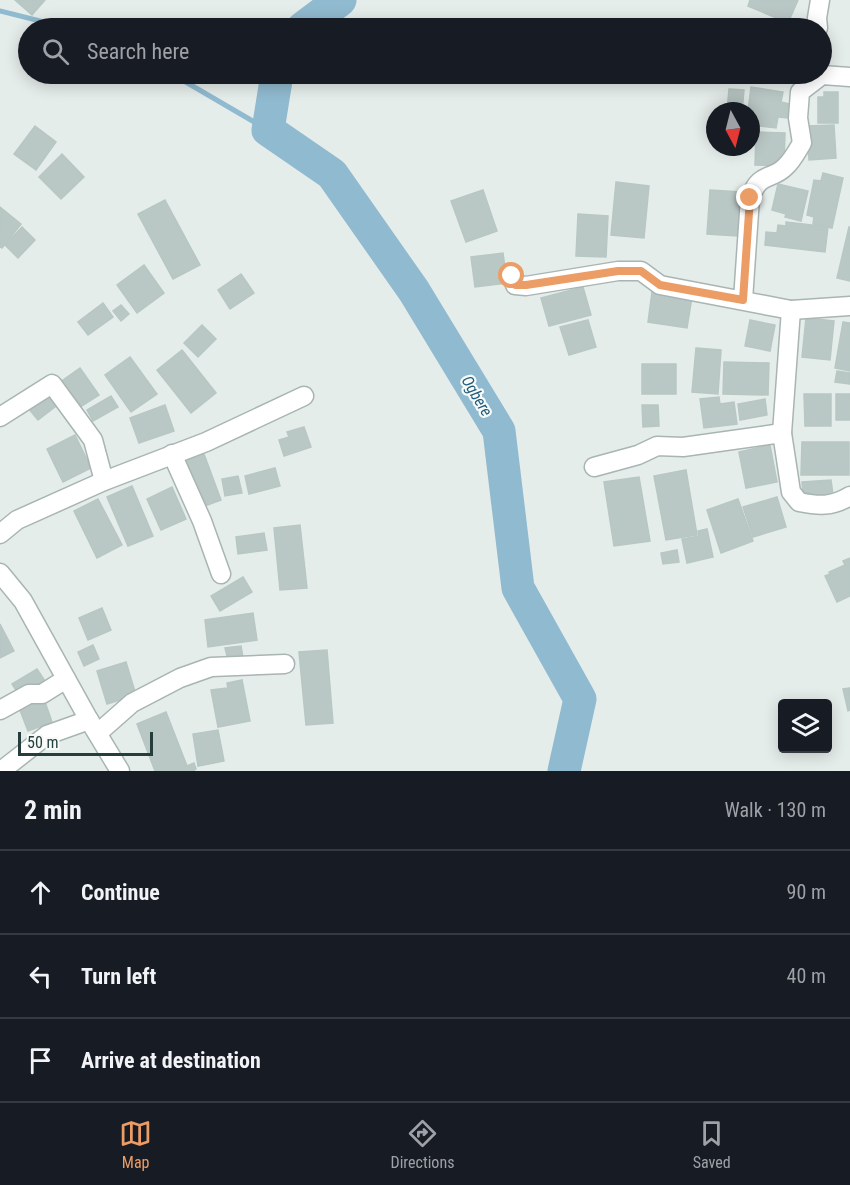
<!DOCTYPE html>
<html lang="en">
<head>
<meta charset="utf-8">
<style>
	:root { --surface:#171b24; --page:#20242c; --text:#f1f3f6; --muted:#9ea1a6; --line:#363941; --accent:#eb9d65 }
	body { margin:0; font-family:"Roboto Condensed",sans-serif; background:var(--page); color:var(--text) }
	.controls { position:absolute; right:18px; bottom:18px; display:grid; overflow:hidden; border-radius:6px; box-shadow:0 3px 15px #0003 }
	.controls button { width:54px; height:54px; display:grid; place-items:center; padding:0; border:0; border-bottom:2px solid var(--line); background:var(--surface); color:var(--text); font:30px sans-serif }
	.compass { position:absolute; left:706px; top:102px; width:54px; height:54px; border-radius:50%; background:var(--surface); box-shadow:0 3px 15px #0003; rotate:173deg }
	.scale { position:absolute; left:18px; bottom:15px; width:135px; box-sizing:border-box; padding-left:6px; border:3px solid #253e3c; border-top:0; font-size:16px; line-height:21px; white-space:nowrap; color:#253e3c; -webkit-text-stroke:4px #f5faf8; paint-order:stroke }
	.stop { position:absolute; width:18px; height:18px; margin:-14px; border:4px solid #eb9d65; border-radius:50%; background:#fff }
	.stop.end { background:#eb9d65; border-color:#fff; box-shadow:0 2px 6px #0008 }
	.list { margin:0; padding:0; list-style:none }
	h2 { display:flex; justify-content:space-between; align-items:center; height:78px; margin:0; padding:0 24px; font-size:26px }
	h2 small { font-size:20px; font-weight:400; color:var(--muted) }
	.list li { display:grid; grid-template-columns:39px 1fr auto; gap:18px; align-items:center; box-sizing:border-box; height:84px; padding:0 24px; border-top:2px solid var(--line) }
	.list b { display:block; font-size:22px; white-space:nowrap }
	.list em { font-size:20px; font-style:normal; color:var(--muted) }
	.icon { flex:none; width:33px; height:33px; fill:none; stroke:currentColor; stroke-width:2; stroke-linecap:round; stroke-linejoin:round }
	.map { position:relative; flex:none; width:850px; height:771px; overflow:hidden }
	.search { position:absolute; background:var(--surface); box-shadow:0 3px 15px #0003; left:18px; right:18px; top:18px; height:66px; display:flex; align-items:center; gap:15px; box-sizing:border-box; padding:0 21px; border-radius:33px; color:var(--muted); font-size:22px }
	.sheet { height:330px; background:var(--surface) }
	nav { display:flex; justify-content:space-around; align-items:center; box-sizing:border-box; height:84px; border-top:2px solid var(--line); background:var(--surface); font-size:16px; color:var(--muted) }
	nav a { display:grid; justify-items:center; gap:3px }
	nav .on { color:var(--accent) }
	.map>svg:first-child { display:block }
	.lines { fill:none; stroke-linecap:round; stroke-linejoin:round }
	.stream { stroke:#90bacf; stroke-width:5 }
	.river { stroke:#90bacf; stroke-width:33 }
	.building { fill:#bac8c5; stroke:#b7c7c3; stroke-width:1.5 }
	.minor-casing { stroke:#a8b5b3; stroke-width:21 }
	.minor { stroke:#fff; stroke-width:18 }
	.route { stroke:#eb9d65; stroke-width:8 }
	.labels { text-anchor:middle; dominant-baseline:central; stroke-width:4.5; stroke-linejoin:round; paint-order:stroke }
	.water-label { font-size:16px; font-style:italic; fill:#215a78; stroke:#f5faf8 }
</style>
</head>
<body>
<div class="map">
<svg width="850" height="771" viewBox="0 0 850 771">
	<rect width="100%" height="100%" fill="#e5edeb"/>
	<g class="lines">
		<!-- stream -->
		<g class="stream">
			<polyline points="0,11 68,28"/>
			<polyline points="172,74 268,130"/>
		</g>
		<!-- river -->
		<g class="river">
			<polyline points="303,28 340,0"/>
			<polyline points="277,74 268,130 332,174 414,291 499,431 518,588 580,699 564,771"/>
		</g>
	</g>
	<!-- building -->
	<g class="building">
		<polygon points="15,0 45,0 32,15"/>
		<polygon points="750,0 798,0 788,23 748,6"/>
		<polygon points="732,20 755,28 729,28"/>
		<polygon points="751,87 783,92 781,102 790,104 788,118 778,117 776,128 751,125 751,111 748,111"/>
		<polygon points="729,89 744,90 742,111 727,111"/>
		<polygon points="824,92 838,92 838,123 818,123 818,97 824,97"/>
		<polygon points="834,125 836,158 809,160 807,126"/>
		<polygon points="35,126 56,142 36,170 14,154"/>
		<polygon points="756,132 785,133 784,166 755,165"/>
		<polygon points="62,154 84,177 61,199 39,177"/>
		<polygon points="823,173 843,178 832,228 813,224 814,217 807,215 814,180 821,181"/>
		<polygon points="616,182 649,186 644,238 611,235"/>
		<polygon points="778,184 808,191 801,221 785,217 786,214 772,210"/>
		<polygon points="483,190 497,231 466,242 451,201"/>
		<polygon points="710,190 741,192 737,236 707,234"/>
		<polygon points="165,200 200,265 173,279 138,214"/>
		<polygon points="0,207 21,224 2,248 0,247"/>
		<polygon points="578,214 608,216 606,257 576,256"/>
		<polygon points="786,222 828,227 825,252 765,245 766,232 777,233 778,225 786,226"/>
		<polygon points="22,227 35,240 18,258 5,245"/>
		<polygon points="849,227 850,227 850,281 837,278"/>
		<polygon points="503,253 507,283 475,287 471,257"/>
		<polygon points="144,265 164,293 137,313 117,285"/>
		<polygon points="241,274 254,293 230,309 218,290"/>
		<polygon points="583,287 591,315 549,326 541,298"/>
		<polygon points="652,292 692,297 687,328 648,322"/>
		<polygon points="103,303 113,317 88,335 78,322"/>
		<polygon points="121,305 129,314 121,321 113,311"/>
		<polygon points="806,318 834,321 830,360 802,357"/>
		<polygon points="588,320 596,347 569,355 560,327"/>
		<polygon points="750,320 775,325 770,351 745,346"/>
		<polygon points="843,322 850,323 850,371 835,368"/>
		<polygon points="202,325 216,339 198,357 184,343"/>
		<polygon points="696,348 721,350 718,394 692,392"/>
		<polygon points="182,350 216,393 191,413 157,370"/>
		<polygon points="130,357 157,394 131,412 105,375"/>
		<polygon points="724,362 769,363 768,395 723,394"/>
		<rect x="642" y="364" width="34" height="30"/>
		<polygon points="80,368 99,395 74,411 56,385"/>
		<polygon points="837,371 850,373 850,384 835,382"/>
		<polygon points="52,391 60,403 38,420 29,409"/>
		<polygon points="804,394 831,394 831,426 805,426"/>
		<rect x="836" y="394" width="14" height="26"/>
		<polygon points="111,396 118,407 93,421 87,410"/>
		<polygon points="719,397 720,404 734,402 737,424 704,428 700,399"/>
		<polygon points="765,399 767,415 740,420 738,404"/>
		<polygon points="165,405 174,431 139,443 130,418"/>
		<polygon points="642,405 658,405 659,426 643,427"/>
		<polygon points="304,427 311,447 284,456 279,440 289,437 287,432"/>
		<polygon points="75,435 91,468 63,482 47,449"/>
		<polygon points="802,442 849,442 849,475 801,475"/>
		<polygon points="770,445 777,482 746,488 739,452"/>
		<polygon points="204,454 221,500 202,507 185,461"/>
		<polygon points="275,468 280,486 249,494 245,476"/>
		<polygon points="686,470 697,535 666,540 654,476"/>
		<polygon points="238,476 242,493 225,496 222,479"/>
		<polygon points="639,477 650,541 614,546 604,482"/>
		<polygon points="831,480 833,495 803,497 802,482"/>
		<polygon points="132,486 153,536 128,546 107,497"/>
		<polygon points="172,487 186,519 161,530 147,499"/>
		<polygon points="777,497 786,527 753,537 743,507"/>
		<polygon points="98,499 122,545 97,558 74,511"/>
		<polygon points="738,499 753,541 721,553 707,510"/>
		<polygon points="300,525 307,588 280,590 274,528"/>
		<polygon points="707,529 713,557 687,563 682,539 699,536 698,531"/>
		<polygon points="264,533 267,550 238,554 236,537"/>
		<polygon points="677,550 679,562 663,564 661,553"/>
		<polygon points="850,558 850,596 837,602 825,576 830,574 829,572 845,565 843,561"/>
		<polygon points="243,577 252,592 220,611 211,596"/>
		<polygon points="102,608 111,630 88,640 79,618"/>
		<polygon points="253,613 257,640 208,647 205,620"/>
		<polygon points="0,624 14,651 0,658"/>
		<polygon points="93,645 99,659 84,666 78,652"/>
		<polygon points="241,646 243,658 228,660 225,648"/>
		<polygon points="327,650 333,723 306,725 299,652"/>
		<polygon points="126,662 136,695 107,704 97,671"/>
		<polygon points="37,669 45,681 20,696 12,684"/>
		<polygon points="242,680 250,721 218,727 211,690 228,688 227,683"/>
		<polygon points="850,688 850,710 848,711 843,689"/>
		<polygon points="43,696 52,722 28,731 18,705"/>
		<polygon points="166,712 187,766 194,763 196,769 193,771 155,771 137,724"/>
		<polygon points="218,730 224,761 198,766 193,734"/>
	</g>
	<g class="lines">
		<defs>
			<g id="minor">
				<polyline points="818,28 817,18 820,0"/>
				<polyline points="512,276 515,285 526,286 618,271 641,271 660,285 791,310 850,306"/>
				<path d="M743,300l7,-102c10,-27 21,-17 35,-31 7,-6 12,-16 17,-24l-4,-25 2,-26 22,-17 28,2"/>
				<path d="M791,310l-9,123 9,59 8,10c20,4 33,5 51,-6"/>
				<polyline points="0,417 52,384 93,440 104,481"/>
				<polyline points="172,454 202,521 221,574"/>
				<polyline points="594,467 638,455 657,446 683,447 782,433"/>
				<polyline points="0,534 17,520 104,481 206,442 304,396"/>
				<polyline points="0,573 23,601 89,720 120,771"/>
				<polyline points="0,710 29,694 42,694 66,679"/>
				<polyline points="98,733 132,703 180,678 211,667 285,664"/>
				<polyline points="1,771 47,735 89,720"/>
			</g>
		</defs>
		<!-- minor casing -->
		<use href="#minor" class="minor-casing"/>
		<!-- minor -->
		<use href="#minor" class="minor"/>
	</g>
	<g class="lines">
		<!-- route -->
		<polyline class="route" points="512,276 515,285 526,285 618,271 641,271 660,285 743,300 750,198"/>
	</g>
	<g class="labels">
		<!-- water labels -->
		<g class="water-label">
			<text transform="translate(477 396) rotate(59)">Ogbere</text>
		</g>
	</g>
</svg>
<div class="controls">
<button><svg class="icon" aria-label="layers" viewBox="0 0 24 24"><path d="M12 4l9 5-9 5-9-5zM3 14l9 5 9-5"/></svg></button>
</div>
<svg class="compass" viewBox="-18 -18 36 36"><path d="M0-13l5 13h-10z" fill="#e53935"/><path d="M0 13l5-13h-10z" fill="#9ea1a6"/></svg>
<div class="scale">50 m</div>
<div class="stop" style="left:512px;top:276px"></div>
<div class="stop end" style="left:750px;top:198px"></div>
<div class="search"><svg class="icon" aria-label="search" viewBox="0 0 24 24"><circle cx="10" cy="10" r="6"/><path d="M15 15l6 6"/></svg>Search here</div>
</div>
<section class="sheet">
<h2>2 min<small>Walk · 130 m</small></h2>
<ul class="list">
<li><svg class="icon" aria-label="ahead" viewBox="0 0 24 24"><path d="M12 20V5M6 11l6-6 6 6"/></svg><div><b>Continue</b></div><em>90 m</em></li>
<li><svg class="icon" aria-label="left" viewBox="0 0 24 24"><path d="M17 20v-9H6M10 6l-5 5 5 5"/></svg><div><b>Turn left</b></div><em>40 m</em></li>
<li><svg class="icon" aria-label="arrive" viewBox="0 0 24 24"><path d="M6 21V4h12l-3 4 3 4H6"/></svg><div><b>Arrive at destination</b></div></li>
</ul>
</section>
<nav>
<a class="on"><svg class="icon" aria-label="map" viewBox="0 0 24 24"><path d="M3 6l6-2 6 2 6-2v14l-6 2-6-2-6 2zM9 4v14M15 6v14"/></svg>Map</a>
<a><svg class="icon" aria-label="directions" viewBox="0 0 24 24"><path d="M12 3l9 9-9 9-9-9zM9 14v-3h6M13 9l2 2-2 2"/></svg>Directions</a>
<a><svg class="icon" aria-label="saved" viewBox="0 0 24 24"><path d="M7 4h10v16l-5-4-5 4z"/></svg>Saved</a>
</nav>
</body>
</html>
